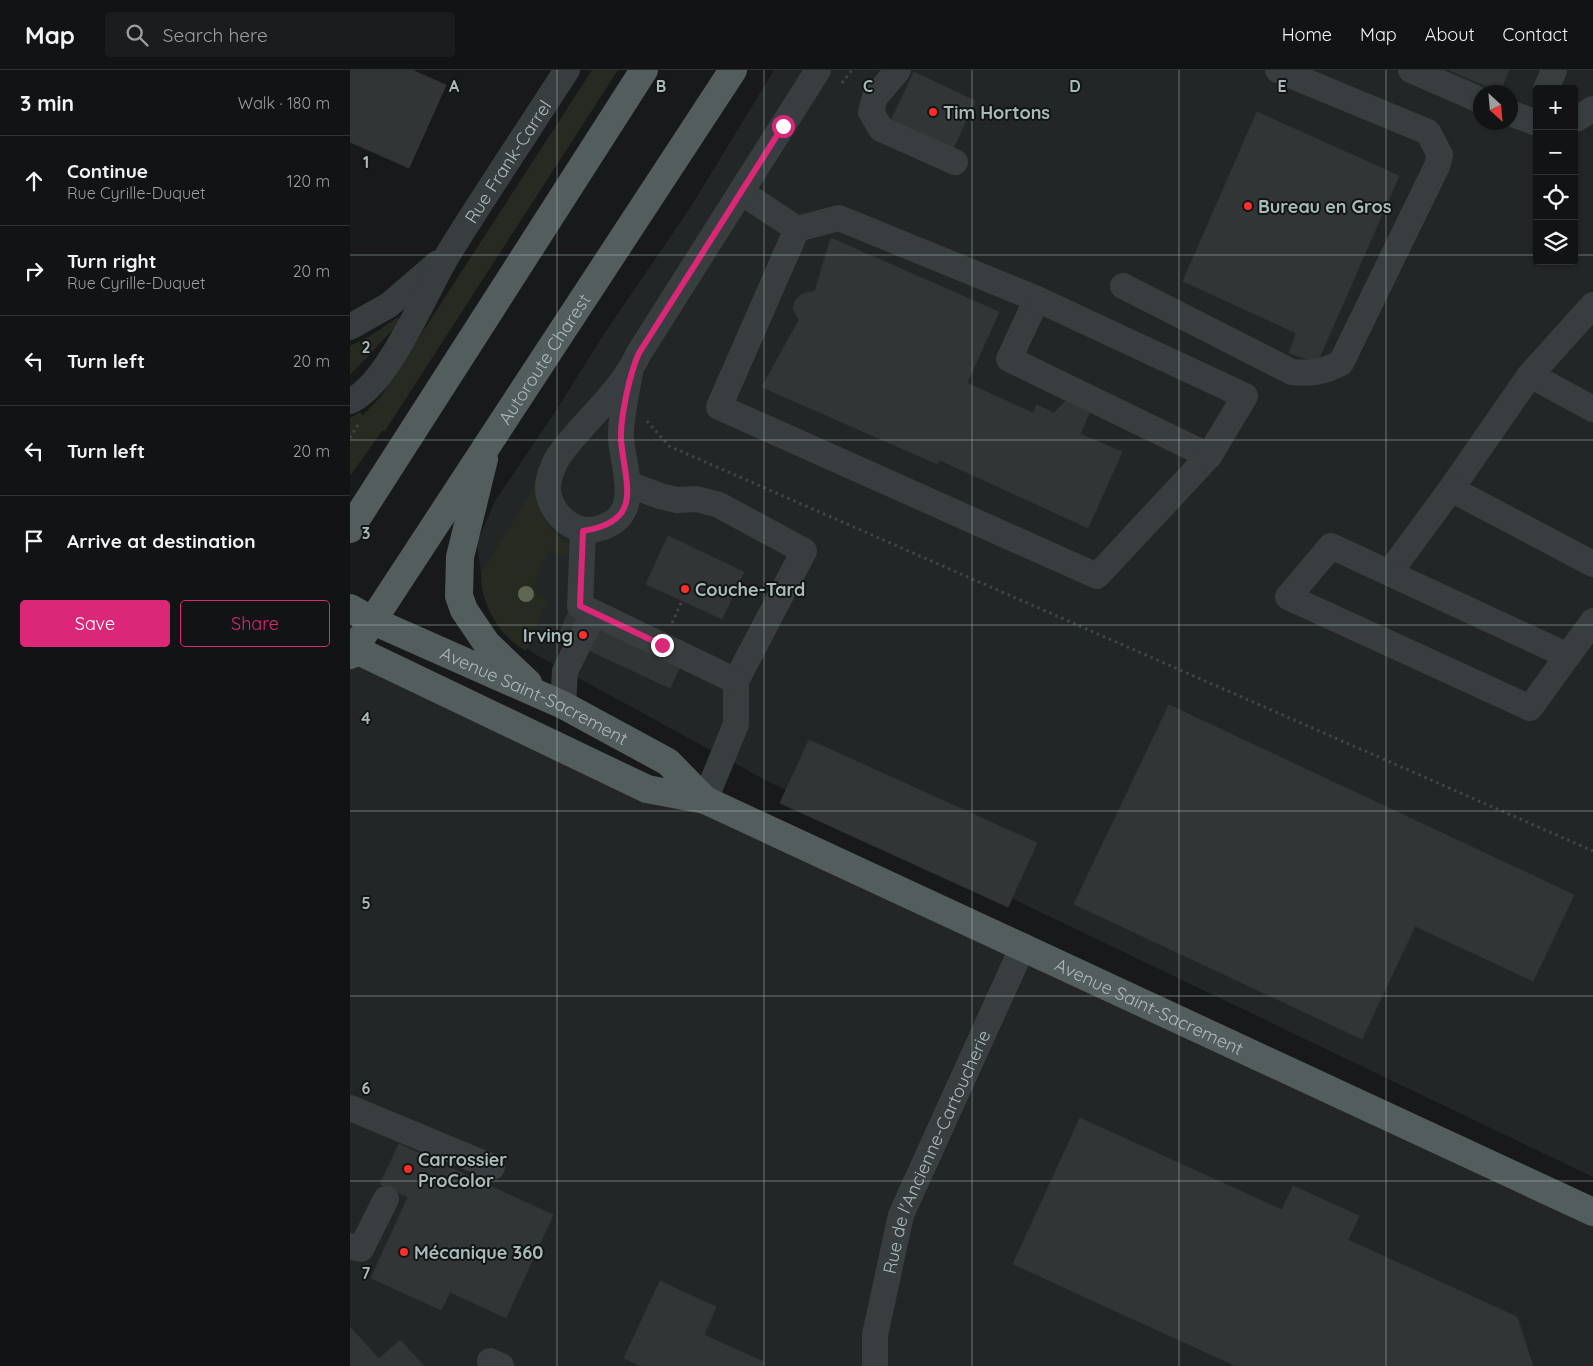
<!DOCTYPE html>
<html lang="en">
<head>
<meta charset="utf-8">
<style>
	:root { --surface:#111314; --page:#1a1c1d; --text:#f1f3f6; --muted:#9c9ea0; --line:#303234; --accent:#db2777 }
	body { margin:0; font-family:Quicksand,sans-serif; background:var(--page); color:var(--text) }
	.controls { position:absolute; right:15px; top:15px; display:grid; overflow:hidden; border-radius:5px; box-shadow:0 1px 4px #0004 }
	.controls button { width:45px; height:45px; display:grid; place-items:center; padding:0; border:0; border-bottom:1px solid var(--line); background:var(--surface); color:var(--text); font:25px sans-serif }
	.compass { position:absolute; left:1123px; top:15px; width:45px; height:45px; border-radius:50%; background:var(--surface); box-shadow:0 1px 4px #0004; rotate:154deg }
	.stop { position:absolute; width:15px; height:15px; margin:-11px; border:4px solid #db2777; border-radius:50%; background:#fff }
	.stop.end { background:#db2777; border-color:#fff; box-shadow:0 1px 5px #0008 }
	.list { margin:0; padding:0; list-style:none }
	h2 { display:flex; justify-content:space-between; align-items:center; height:65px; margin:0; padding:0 20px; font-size:21px }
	h2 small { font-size:16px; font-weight:400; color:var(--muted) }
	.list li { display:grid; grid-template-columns:32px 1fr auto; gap:15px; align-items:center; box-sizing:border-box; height:90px; padding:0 20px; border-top:1px solid var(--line) }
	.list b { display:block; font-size:19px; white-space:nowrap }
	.list p { margin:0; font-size:16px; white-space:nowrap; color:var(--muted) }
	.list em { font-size:16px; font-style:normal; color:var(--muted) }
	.actions { display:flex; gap:10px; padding:15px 20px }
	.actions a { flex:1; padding:11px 0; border:1px solid var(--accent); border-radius:5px; text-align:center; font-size:18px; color:var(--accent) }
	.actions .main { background:var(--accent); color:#fff }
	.icon { flex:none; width:28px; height:28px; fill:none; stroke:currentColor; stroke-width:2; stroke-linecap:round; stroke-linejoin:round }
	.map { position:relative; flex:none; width:1243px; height:1296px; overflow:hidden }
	header { display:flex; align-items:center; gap:30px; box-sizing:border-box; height:70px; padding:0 25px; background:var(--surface); border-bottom:1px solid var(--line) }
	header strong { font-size:24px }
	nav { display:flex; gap:28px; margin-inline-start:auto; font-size:18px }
	.search { width:350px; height:45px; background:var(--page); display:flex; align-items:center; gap:12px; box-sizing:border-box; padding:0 18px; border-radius:5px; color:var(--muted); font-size:19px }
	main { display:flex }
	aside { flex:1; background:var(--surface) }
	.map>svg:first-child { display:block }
	.built { fill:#232627; fill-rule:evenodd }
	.green { fill:#262a21 }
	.building { fill:#323536; stroke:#313436 }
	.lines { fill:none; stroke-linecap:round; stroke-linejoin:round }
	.path { stroke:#3e4646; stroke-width:3; stroke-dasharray:2.5 4; stroke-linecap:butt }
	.minor { stroke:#383e3f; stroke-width:26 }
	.major { stroke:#545d5e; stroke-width:28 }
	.tree { fill:#5d6752 }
	.route { stroke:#db2777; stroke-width:6 }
	.grid { fill:none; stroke:#a9baba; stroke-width:1; stroke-opacity:0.55 }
	.poi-dot { fill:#fe2e2b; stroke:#121415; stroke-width:2 }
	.labels { text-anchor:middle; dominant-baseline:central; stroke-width:4; stroke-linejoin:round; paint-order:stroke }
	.poi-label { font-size:18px; font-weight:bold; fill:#a9baba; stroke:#121415; text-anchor:start }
	.street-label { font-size:18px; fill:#a9baba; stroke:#121415 }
	.grid-label { font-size:16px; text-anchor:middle; font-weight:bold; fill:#a9baba; stroke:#121415; stroke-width:4; stroke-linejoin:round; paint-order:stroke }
</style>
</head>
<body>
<header>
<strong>Map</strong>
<div class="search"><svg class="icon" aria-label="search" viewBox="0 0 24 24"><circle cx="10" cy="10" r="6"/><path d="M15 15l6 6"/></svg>Search here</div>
<nav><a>Home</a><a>Map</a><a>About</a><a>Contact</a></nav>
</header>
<main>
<aside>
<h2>3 min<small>Walk · 180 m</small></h2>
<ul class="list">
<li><svg class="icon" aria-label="ahead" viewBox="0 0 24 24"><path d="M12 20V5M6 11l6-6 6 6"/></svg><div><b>Continue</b><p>Rue Cyrille-Duquet</p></div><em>120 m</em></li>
<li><svg class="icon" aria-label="right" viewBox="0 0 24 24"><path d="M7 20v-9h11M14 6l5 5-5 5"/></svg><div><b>Turn right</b><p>Rue Cyrille-Duquet</p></div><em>20 m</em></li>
<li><svg class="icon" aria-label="left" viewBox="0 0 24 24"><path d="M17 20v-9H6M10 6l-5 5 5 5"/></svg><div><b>Turn left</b></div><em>20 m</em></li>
<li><svg class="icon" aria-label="left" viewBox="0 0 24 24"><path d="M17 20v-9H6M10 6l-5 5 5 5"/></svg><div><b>Turn left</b></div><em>20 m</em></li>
<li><svg class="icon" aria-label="arrive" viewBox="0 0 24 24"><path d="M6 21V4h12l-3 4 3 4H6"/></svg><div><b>Arrive at destination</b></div></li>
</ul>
<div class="actions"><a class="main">Save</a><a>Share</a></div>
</aside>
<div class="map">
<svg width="1243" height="1296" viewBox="0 0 1243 1296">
	<rect width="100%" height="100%" fill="#17191a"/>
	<!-- built -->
	<g class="built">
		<path d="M424,0h819v1107l-824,-395 -231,-126 -31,-22 -23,-37 -7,-54 18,-42 62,-92 47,-75 86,-126zM1187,19h37v172h-37zM1130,22h30v30h-30z"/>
		<polygon points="0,584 355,730 1243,1142 1243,1296 0,1296"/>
	</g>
	<!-- green -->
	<g class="green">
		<polygon points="242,0 268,0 35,361 32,361 0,406 0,348 10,342 13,345 31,326"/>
		<polygon points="48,247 51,251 0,305 0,276 20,266"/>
		<path d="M187,413c-2,28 10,49 35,62l-5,14 -18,-8 -17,41 16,7 -22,52c-27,-14 -46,-49 -45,-78z"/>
	</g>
	<!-- building -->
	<g class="building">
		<polygon points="0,0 62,0 96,15 59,98 0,72"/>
		<polygon points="1099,0 1159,0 1150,22"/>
		<polygon points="564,2 625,31 602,81 540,53"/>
		<polygon points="907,42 1049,106 967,293 939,283 946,263 833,211"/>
		<polygon points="481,168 649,242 617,313 683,343 687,335 704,343 717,330 741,339 730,364 772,382 738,458 590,390 587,394 412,317 449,250 443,239 445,231 452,224 465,221"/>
		<polygon points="318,466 394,502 372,549 296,514"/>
		<polygon points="219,541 332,593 320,618 208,566"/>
		<polygon points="819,635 1224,825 1183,911 1065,856 1012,969 724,834"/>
		<polygon points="459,670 687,773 658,837 430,733"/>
		<polygon points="730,1048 932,1140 943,1116 1009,1146 998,1170 1167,1247 1183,1296 886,1296 663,1194"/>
		<polygon points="49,1074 203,1145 156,1248 100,1222 91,1240 21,1208 58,1127 30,1114"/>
		<polygon points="310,1211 366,1237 354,1265 414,1292 413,1296 291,1296 274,1288"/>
		<polygon points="0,1257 29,1289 50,1270 74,1296 0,1296"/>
	</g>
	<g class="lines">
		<!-- path -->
		<g class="path">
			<polyline points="492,13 502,0"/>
			<polyline points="297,351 319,376 1243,781"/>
			<polyline points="0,368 8,355"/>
			<polyline points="322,553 332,531"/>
		</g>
		<!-- minor -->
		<g class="minor">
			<polyline points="548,0 525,27 521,42 531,59 605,92"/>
			<polyline points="1061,0 1130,30"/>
			<polyline points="1196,19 1204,0"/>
			<polyline points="1160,43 1187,53"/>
			<polyline points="1224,50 1243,39"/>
			<polyline points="391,122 447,159 369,337 747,506 859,386 659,289 687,229 489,148 447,159"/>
			<path d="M773,216l169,86c19,2 31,0 49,-9l96,-197 3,-11 -12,-23 -150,-62"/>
			<polyline points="687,229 895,326 859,386"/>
			<polyline points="0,257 39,235 88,193"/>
			<path d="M280,302c-3,21 -10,46 -9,67 3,33 23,78 -24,90 -23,6 -47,-15 -49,-39 -1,-9 5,-25 10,-33 25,-36 62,-63 81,-104l179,-283"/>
			<polyline points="1180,305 1243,339"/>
			<path id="s1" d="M0,331c39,-16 77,-114 100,-150 38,-61 78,-121 117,-181"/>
			<polyline points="278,414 310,426 327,430 347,429 369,435 454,481 386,611 386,654 355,730"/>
			<polyline points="1101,419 1180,305 1243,235"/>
			<polyline points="233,461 230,536 386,611"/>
			<polyline points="1040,502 1101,419 1243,494"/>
			<polyline points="1218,586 981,476 938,527 1180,638 1243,551"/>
			<polyline points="213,635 215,601 244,543"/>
			<polyline points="0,1038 142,1097"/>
			<polyline points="0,1176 11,1179 36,1129"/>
			<polyline points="140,1291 151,1296"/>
			<path id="s2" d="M525,1296v-31l26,-120 122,-269"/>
		</g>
		<!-- major -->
		<g class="major">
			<polyline points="134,389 110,487 109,526 114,540 137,574 178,613"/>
			<polyline points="0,459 294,0"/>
			<path id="s3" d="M0,538l23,13 190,84 105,57 37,38"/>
			<path id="s4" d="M0,577l297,142 58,11 888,412"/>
			<path id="s5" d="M0,585l383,-585"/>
		</g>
	</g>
	<!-- trees -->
	<circle class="tree" cx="176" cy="524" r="8"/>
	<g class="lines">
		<!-- route -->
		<path class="route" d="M312,575l-82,-39 3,-75c62,-10 42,-46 38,-91 -1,-22 9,-68 18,-87l144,-227"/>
	</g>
	<!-- grid -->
	<path class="grid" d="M207,0v1296M414,0v1296M622,0v1296M829,0v1296M1036,0v1296M0,185h1187M1224,185h19M0,370h1243M0,555h1243M0,741h1243M0,926h1243M0,1111h1243"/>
	<!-- markers -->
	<g class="poi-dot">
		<circle cx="583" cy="42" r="5"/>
		<circle cx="898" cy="136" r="5"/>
		<circle cx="335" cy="519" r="5"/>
		<circle cx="233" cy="565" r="5"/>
		<circle cx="58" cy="1099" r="5"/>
		<circle cx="54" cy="1182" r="5"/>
	</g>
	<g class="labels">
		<!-- poi labels -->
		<g class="poi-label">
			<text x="593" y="42">Tim Hortons</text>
			<text x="908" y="136">Bureau en Gros</text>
			<text x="345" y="519">Couche-Tard</text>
			<text x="223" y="565" text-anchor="end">Irving</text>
			<text x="68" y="1089">Carrossier<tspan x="68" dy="21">ProColor</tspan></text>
			<text x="64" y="1182">Mécanique 360</text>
		</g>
		<!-- street labels -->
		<g class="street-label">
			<text stroke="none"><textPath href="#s1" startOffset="289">Rue Frank-Carrel</textPath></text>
			<text stroke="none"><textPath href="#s5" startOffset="354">Autoroute Charest</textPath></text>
			<text stroke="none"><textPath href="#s3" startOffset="204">Avenue Saint-Sacrement</textPath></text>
			<text stroke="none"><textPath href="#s4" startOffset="878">Avenue Saint-Sacrement</textPath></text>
			<text stroke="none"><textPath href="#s2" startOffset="225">Rue de l'Ancienne-Cartoucherie</textPath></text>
		</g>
	</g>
	<g class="grid-label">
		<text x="104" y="22">A</text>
		<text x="311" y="22">B</text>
		<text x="518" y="22">C</text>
		<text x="725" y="22">D</text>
		<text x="932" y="22">E</text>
		<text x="16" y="98">1</text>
		<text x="16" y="283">2</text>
		<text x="16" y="469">3</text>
		<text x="16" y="654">4</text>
		<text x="16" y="839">5</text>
		<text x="16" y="1024">6</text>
		<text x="16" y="1209">7</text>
	</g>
</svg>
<div class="controls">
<button>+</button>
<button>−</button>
<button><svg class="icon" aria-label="locate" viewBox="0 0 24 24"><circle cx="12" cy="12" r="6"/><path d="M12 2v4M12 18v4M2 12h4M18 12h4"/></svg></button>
<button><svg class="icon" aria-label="layers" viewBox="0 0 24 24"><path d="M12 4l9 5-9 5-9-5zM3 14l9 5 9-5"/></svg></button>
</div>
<svg class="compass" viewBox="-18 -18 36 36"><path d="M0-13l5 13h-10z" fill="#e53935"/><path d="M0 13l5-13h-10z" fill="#9c9ea0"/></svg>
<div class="stop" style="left:433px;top:56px"></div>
<div class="stop end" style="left:312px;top:575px"></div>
</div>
</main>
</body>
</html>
